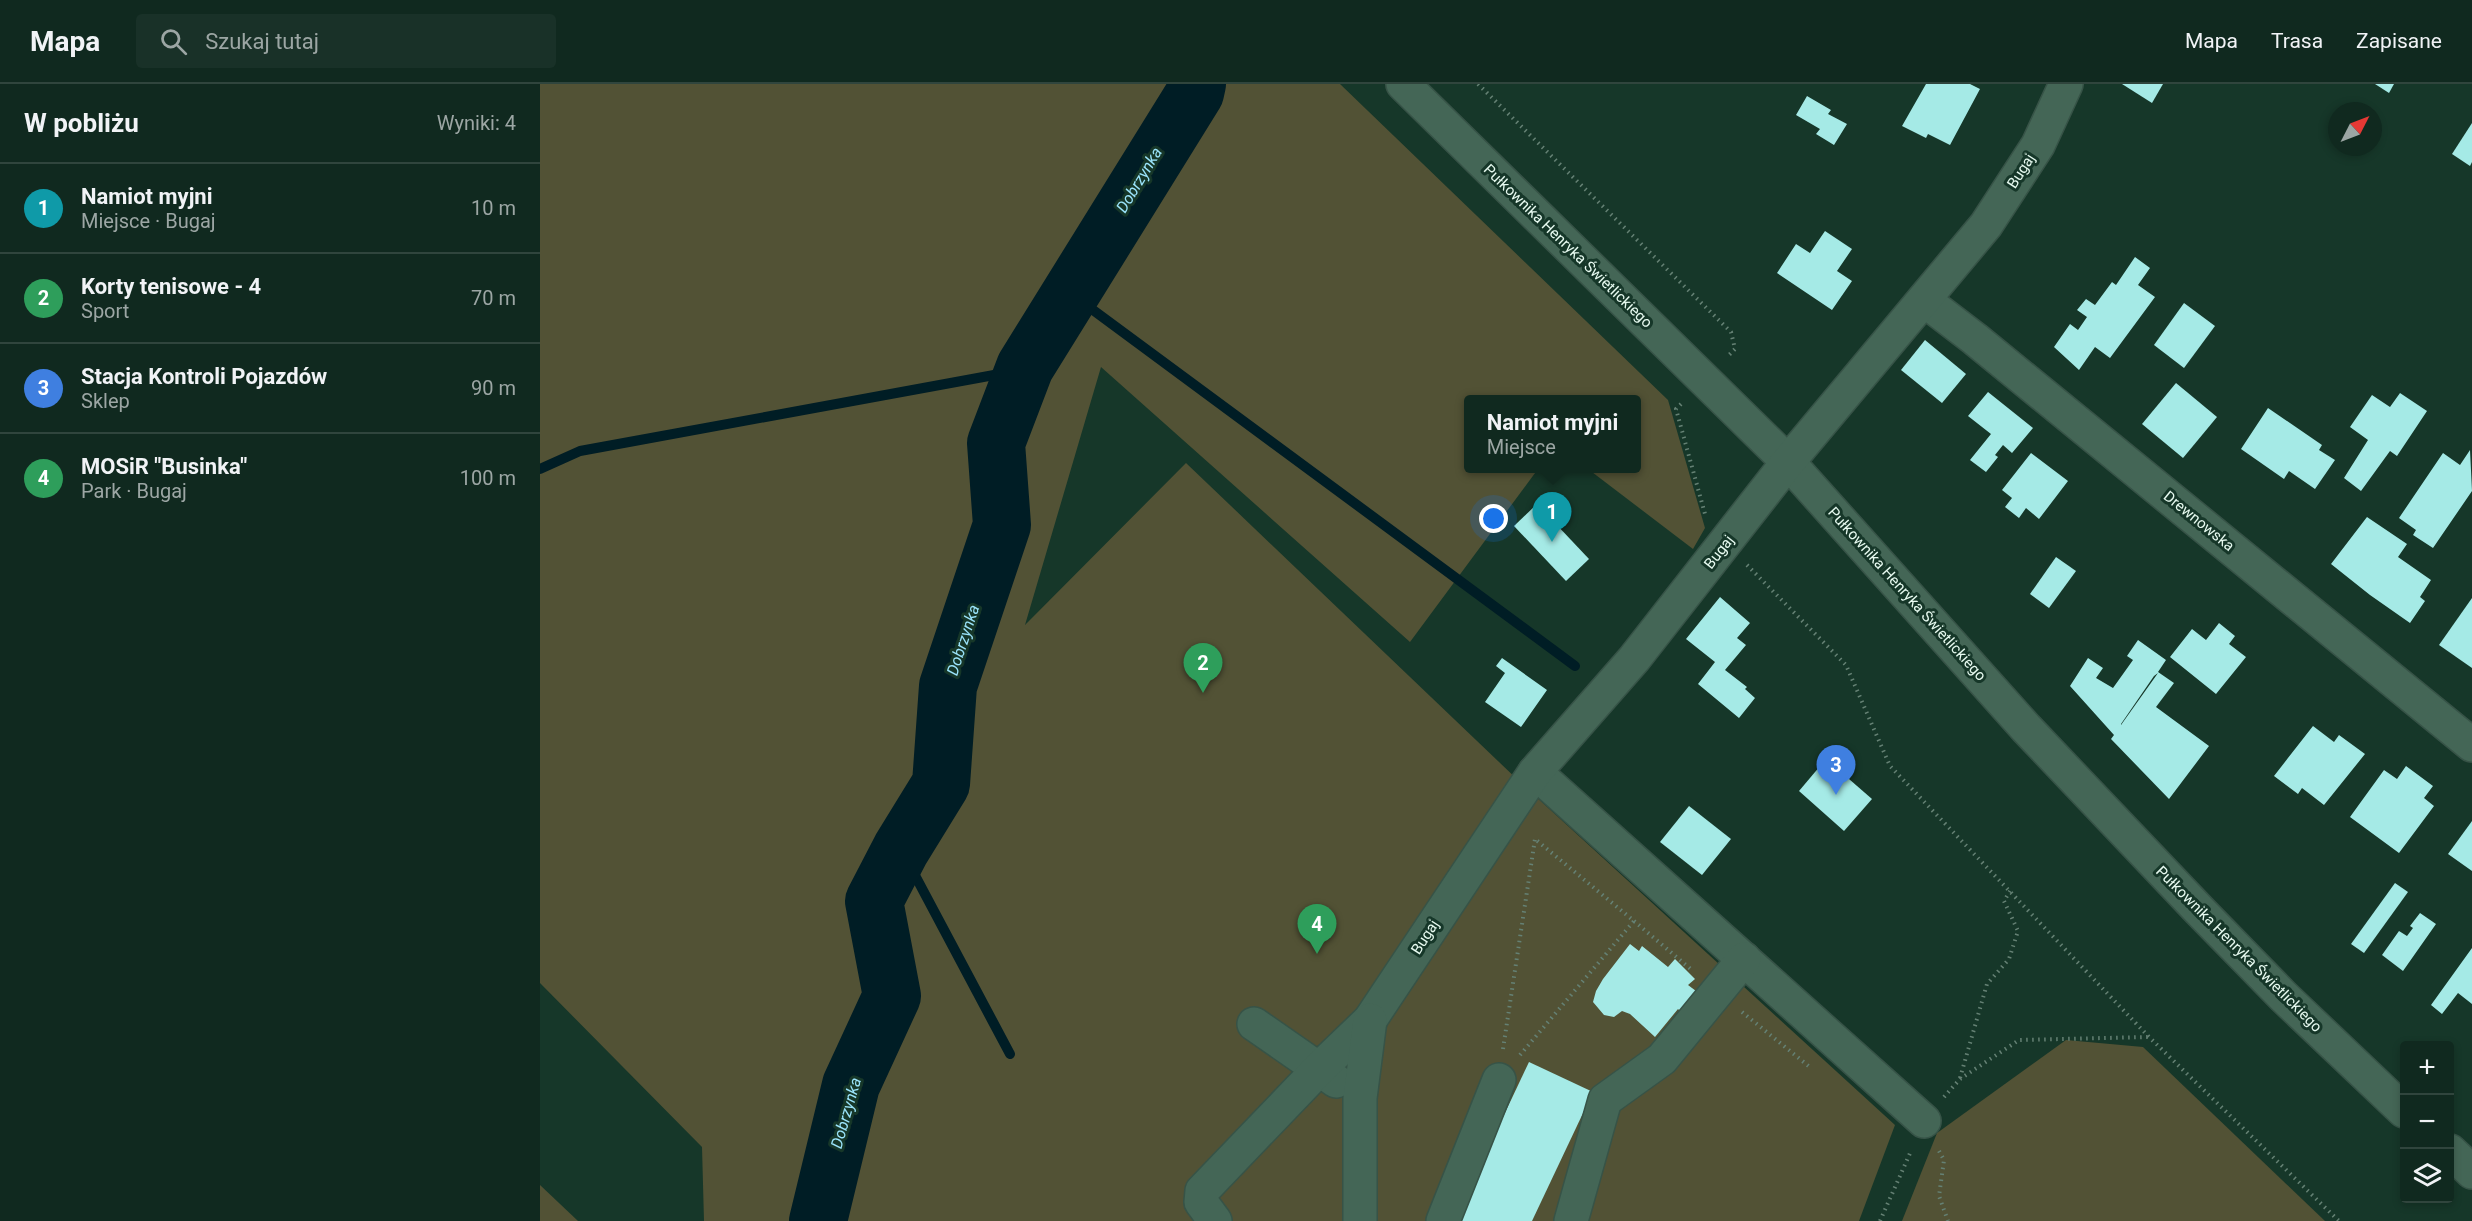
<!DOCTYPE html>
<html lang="pl">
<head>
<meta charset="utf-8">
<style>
	:root { --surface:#10291f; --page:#193128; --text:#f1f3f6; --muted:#9ca6a4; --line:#30453d; --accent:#c4a7f1 }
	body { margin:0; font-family:Roboto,sans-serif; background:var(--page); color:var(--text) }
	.controls { position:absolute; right:18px; bottom:18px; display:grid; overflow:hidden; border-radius:6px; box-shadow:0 3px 9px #0003 }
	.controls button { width:54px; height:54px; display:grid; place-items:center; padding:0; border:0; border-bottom:2px solid var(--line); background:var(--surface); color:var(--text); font:30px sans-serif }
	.compass { position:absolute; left:1788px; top:18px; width:54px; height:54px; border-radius:50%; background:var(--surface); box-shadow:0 3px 9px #0003; rotate:48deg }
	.you { position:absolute; left:954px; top:435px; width:21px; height:21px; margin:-15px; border:4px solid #fff; border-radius:50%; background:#1a73e8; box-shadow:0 0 0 9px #1a73e833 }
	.badge { display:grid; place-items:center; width:39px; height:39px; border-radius:50%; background:var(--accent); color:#fff; font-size:20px; font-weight:700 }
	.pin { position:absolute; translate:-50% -50px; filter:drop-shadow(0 2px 3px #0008) }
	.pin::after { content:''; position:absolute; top:32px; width:21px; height:18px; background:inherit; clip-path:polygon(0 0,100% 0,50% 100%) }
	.popup { position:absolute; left:924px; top:311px; width:177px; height:78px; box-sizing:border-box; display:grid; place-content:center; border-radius:6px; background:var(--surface); filter:drop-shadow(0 2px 4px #0005); font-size:20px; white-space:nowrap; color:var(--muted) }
	.popup b { font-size:22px; color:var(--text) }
	.popup::after { content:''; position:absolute; left:50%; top:100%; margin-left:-12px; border:12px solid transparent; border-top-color:var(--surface) }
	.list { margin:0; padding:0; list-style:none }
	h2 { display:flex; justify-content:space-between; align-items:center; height:78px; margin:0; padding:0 24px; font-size:26px }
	h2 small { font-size:20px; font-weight:400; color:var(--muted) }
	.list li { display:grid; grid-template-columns:39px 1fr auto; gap:18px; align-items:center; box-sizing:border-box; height:90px; padding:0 24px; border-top:2px solid var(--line) }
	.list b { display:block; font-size:22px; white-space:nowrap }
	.list p { margin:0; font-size:20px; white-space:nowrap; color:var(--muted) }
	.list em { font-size:20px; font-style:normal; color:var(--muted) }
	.icon { flex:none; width:33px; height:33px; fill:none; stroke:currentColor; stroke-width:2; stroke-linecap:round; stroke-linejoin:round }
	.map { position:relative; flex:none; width:1932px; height:1137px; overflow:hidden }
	header { display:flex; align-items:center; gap:36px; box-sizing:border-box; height:84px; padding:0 30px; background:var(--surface); border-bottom:2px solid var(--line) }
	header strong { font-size:28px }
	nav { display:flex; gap:33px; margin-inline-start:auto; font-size:21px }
	.search { width:420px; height:54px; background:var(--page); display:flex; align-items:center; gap:15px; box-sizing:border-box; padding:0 21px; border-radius:6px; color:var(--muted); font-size:22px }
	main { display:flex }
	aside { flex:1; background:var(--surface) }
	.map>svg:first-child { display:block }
	.green { fill:#525235 }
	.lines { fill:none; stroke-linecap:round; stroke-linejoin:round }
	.stream { stroke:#001d25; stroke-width:10 }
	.river { stroke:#001d25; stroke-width:58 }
	.building { fill:#a5eae6; fill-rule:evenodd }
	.minor-casing { stroke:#375347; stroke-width:36 }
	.path { stroke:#658174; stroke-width:4; stroke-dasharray:1.5 4.5; stroke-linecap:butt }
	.minor { stroke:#446656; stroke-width:33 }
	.labels { text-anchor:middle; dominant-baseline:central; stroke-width:6; stroke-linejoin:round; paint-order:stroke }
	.street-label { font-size:15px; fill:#e7faf0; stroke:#163729 }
	.water-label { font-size:16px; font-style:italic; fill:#9be4fb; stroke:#163729 }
</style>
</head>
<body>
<header>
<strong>Mapa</strong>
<div class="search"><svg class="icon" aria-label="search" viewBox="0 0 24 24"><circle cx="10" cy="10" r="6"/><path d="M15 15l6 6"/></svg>Szukaj tutaj</div>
<nav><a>Mapa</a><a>Trasa</a><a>Zapisane</a></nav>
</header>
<main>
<aside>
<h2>W pobliżu<small>Wyniki: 4</small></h2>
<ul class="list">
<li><span class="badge" style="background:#0f9aa8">1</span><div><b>Namiot myjni</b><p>Miejsce · Bugaj</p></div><em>10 m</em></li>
<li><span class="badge" style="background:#2e9e5b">2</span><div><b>Korty tenisowe - 4</b><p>Sport</p></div><em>70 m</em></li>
<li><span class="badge" style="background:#3f7fe0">3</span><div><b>Stacja Kontroli Pojazdów</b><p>Sklep</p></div><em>90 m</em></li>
<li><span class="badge" style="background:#2e9e5b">4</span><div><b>MOSiR &quot;Businka&quot;</b><p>Park · Bugaj</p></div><em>100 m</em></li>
</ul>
</aside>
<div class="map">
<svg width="1932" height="1137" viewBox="0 0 1932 1137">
	<rect width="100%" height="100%" fill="#163729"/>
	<!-- green -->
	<g class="green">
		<polygon points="0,0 800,0 1128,316 1165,444 1153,465 1048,385 1096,384 1096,316 928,316 928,384 998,385 870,558 561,283 485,541 646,379 981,699 1355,1041 1319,1137 164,1137 162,1063 0,899"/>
		<polygon points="1526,956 1603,963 1785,1137 1362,1137 1397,1049"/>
		<polygon points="0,1101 38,1137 0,1137"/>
	</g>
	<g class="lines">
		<!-- stream -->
		<g class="stream">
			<polyline points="530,209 1035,582"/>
			<polyline points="0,385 40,367 465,289 485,283"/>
			<polyline points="361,765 470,970"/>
		</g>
		<!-- river -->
		<polyline class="river" points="278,1137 311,1001 352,912 334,817 361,765 401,700 408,602 462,441 456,359 485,283 655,9 657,0"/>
	</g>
	<!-- building -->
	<g class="building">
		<polygon points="1386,0 1430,0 1440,5 1410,61 1388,50 1386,54 1362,42"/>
		<polygon points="1582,0 1623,0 1612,19"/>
		<polygon points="1835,0 1854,0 1849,9"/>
		<polygon points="1267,12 1291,26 1288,30 1307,40 1294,61 1276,50 1280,45 1256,31"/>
		<polygon points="1932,39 1932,78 1930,82 1912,70"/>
		<polygon points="1285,147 1312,165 1297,187 1312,197 1292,226 1237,189 1256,160 1270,169"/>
		<polygon points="1595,173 1610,184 1598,201 1615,213 1570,274 1555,263 1539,286 1514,263 1530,240 1538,246 1547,233 1537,226 1546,215 1555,221 1572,198 1576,201"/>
		<polygon points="1644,219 1675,242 1644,284 1614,261"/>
		<polygon points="1385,256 1426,290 1402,319 1361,286"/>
		<polygon points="1636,299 1677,333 1643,374 1602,340"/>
		<polygon points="1448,308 1493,344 1472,369 1463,361 1455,371 1458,373 1446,388 1430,376 1451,350 1428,332"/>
		<polygon points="1860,309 1887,327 1857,372 1850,367 1821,407 1804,394 1828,356 1810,343 1832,311 1850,323"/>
		<polygon points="1728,324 1782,361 1779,366 1795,376 1775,405 1749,387 1744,395 1701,365"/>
		<polygon points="1930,366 1932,407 1893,464 1873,451 1876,446 1859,434 1903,369 1920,381"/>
		<polygon points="1491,369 1528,397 1499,435 1486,424 1479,434 1465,423 1472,414 1462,406"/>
		<polygon points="997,420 1049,475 1026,497 974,442"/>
		<polygon points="1827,433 1867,460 1858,473 1891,496 1880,513 1885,517 1870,539 1830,511 1791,480"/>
		<polygon points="1516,473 1536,487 1509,524 1490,510"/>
		<polygon points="1180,513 1210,539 1197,554 1206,561 1185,586 1207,603 1205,605 1215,614 1199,634 1158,600 1175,578 1146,555"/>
		<polygon points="1932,514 1932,584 1899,561"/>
		<polygon points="1679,539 1695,552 1689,560 1706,573 1676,610 1630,573 1652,545 1666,556"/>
		<path d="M1598,556l28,20 -8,12 16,11 -18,24 53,39 -40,53 -58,-60 3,-4 -44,-49 18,-28 15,10 -7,10 17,10 20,-28 -6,-4zM1618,589l-37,52v-1l33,-48z"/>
		<polygon points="962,574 1007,606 981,643 945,618 965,589 956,582"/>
		<polygon points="1773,642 1794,658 1799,651 1825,670 1784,721 1762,704 1758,710 1734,692"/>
		<polygon points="1286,675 1332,715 1304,747 1259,707"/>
		<polygon points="1866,682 1893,702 1884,714 1894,722 1859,769 1810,733 1844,686 1857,695"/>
		<polygon points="1149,722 1191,755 1162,791 1120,758"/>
		<polygon points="1932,737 1932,787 1908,770"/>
		<polygon points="1855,799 1868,808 1824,869 1811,860"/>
		<polygon points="1880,829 1896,840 1863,887 1842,871 1859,847 1867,852 1873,844 1870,842"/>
		<polygon points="1090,860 1099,867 1102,862 1128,883 1135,875 1155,895 1148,901 1160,910 1144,931 1138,925 1115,953 1090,930 1082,927 1074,933 1064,931 1053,918 1056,907 1063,895"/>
		<polygon points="1932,864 1932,920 1918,909 1902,930 1891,921"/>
		<polygon points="989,978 1053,1008 992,1137 914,1137"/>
	</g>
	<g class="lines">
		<defs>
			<g id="minor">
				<polyline points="863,0 1248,378 1486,644 1659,826 1743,912 1864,1027"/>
				<polyline points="1384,216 1435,255 1932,661"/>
				<polyline points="995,688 1384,1037"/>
				<polyline points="714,940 796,997"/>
				<polyline points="1910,1067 1932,1088"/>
				<polyline points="675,1137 661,1118 662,1107 779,985 830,936 995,688 1094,575 1248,378 1446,141 1498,61 1526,0"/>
				<polyline points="820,1137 820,1014 830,936"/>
				<polyline points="903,1137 959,996"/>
				<polyline points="1031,1137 1065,1016 1122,975 1204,875"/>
			</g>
		</defs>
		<!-- minor casing -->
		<use href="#minor" class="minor-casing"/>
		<!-- path -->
		<g class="path">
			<polyline points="938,0 1191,248 1195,265 1188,272"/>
			<polyline points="1141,320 1136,325 1165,430"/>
			<polyline points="1207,481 1306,581 1350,682 1609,953 1799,1137"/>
			<polyline points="1094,837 1153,887"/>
			<polyline points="1202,928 1271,984"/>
			<polyline points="963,965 995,755"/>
			<polyline points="980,971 1094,837 995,755"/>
			<polyline points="1420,994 1447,900 1469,875 1478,847 1464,817 1470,807"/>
			<polyline points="1404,1013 1420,995 1479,956 1608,953"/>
			<polyline points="1399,1067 1404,1076 1399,1112 1408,1137"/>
			<polyline points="1340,1137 1371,1067"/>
		</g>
		<!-- minor -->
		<use href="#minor" class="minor"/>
	</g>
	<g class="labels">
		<!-- street labels -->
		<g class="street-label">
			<text transform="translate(1481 87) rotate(-57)">Bugaj</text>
			<text transform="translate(1028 162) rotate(44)">Pułkownika Henryka Świetlickiego</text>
			<text transform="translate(1659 437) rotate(39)">Drewnowska</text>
			<text transform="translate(1179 468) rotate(-52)">Bugaj</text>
			<text transform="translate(1367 510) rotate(48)">Pułkownika Henryka Świetlickiego</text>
			<text transform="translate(885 853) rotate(-57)">Bugaj</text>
			<text transform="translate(1699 865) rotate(45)">Pułkownika Henryka Świetlickiego</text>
		</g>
		<!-- water labels -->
		<g class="water-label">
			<text transform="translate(599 96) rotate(-59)">Dobrzynka</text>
			<text transform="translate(423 556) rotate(-72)">Dobrzynka</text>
			<text transform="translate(306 1029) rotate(-74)">Dobrzynka</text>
		</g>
	</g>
</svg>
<div class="controls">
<button>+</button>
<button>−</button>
<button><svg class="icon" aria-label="layers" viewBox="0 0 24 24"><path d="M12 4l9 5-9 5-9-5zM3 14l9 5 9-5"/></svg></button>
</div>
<svg class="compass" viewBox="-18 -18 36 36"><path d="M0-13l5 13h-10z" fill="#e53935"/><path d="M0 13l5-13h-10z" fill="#9ca6a4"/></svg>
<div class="you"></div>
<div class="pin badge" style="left:1012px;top:458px;background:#0f9aa8">1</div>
<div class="popup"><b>Namiot myjni</b>Miejsce</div>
<div class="pin badge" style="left:663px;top:609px;background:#2e9e5b">2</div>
<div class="pin badge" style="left:1296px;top:711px;background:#3f7fe0">3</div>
<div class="pin badge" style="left:777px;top:870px;background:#2e9e5b">4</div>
</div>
</main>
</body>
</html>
